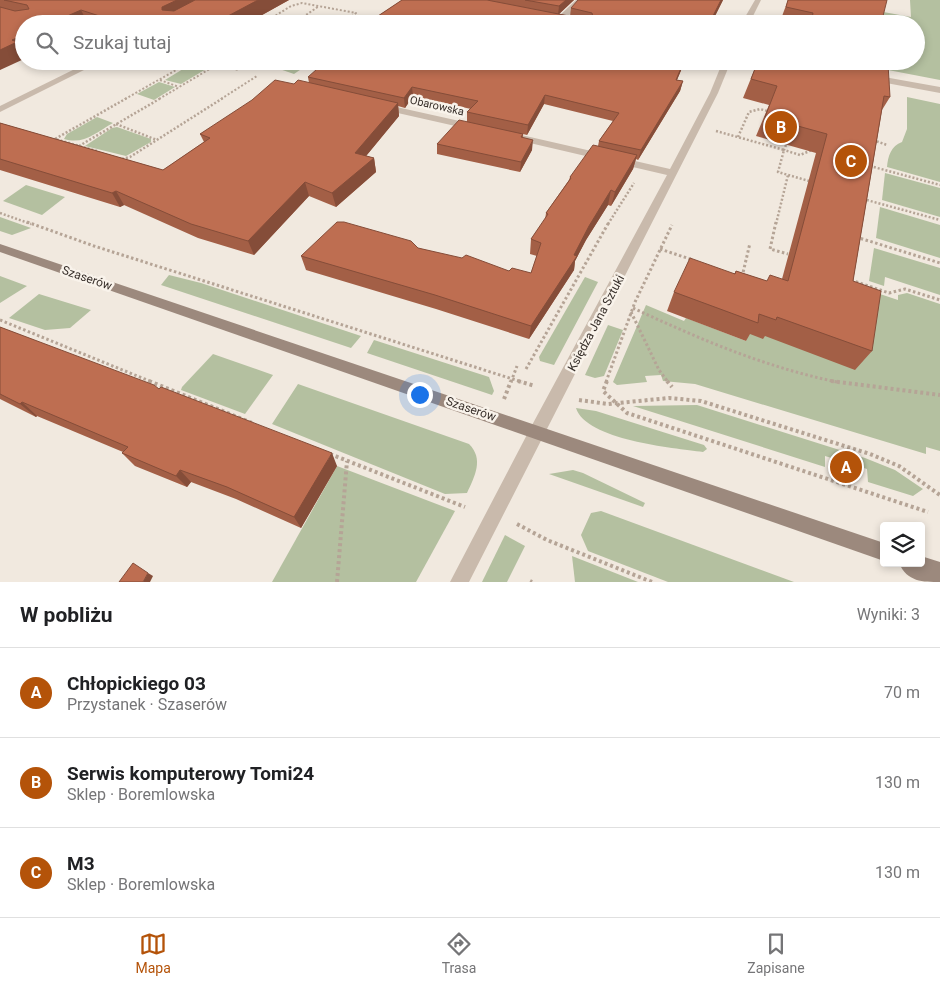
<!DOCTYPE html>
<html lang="pl">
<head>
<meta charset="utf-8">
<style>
	:root { --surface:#fff; --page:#f6f6f6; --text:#202124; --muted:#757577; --line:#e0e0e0; --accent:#b45309 }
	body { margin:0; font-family:Roboto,sans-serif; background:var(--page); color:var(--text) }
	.controls { position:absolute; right:15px; bottom:15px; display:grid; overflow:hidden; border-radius:5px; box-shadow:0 2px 8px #0003 }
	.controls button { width:45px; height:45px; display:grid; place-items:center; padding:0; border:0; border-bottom:1px solid var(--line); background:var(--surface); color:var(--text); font:25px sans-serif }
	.you { position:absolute; left:419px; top:394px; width:18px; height:18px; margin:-12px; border:4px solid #fff; border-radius:50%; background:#1a73e8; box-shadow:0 0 0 8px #1a73e833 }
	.badge { display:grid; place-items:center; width:32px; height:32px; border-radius:50%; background:var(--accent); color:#fff; font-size:16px; font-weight:700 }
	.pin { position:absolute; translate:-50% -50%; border:2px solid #fff; box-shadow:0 1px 5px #0006 }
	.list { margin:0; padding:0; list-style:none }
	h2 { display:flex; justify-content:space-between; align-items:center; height:65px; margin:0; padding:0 20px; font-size:21px }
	h2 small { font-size:16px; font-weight:400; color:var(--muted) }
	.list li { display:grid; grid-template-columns:32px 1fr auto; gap:15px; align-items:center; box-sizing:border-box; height:90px; padding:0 20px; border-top:1px solid var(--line) }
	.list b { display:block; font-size:19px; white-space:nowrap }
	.list p { margin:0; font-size:16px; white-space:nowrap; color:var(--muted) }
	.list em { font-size:16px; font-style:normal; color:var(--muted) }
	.icon { flex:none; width:28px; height:28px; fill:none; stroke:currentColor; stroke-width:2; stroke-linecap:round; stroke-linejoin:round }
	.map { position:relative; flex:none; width:940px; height:582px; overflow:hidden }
	.search { position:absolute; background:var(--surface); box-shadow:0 2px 8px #0003; left:15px; right:15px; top:15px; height:55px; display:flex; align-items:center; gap:12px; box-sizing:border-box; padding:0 18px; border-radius:28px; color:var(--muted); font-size:19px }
	.sheet { height:335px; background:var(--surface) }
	nav { display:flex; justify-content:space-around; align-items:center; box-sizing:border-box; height:70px; border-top:1px solid var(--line); background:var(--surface); font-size:14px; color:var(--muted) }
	nav a { display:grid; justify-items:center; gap:2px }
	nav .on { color:var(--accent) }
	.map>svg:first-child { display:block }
	.green { fill:#b4c0a0 }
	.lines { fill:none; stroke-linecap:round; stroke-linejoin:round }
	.path-far3 { stroke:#b5a496; stroke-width:2; stroke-dasharray:2 2; stroke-linecap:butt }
	.path-far2 { stroke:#b5a496; stroke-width:2.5; stroke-dasharray:2 2; stroke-linecap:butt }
	.path-far1 { stroke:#b5a496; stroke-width:3; stroke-dasharray:2.5 2.5; stroke-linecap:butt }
	.path { stroke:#b5a496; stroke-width:4; stroke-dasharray:3 3; stroke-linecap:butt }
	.street { fill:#c9baac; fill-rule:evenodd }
	.secondary { fill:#9c897d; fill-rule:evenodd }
	.wall { fill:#a35f46 }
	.shaded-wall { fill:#854d39 }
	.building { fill:#be6e51; stroke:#854d39 }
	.labels { text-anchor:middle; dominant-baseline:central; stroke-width:5; stroke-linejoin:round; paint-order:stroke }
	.far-street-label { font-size:11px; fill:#372f2a; stroke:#f9f3eb }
	.street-label { font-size:12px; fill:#372f2a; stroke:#f9f3eb }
</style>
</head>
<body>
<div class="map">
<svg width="940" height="582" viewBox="0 0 940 582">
	<rect width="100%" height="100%" fill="#f1e9df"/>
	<!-- green -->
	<g class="green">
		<polygon points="910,0 940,0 940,80 888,70 888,61 916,61 916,24 863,24 867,9 911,17"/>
		<polygon points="196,61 203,61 213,65 181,84 165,80"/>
		<polygon points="256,61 313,61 294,74"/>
		<polygon points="159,82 175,87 154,100 137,94"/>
		<path d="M907,97l33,7v78l-53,-15c1,-11 4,-21 15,-25l5,-13z"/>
		<path d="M97,117l16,6c-18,10 -29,22 -49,16l3,-5z"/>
		<polygon points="117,127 151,139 151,142 126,156 85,146 112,128"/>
		<polygon points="885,173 940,188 940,217 882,200"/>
		<polygon points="26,185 65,197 42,215 3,201"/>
		<polygon points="880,207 940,225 940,258 876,238"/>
		<polygon points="0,217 31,228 12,235 0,231"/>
		<polygon points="874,248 940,268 940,295 885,277 884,286 869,281"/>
		<polygon points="169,275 201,283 361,336 351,348 161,285"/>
		<polygon points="0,276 27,286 0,303"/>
		<polygon points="585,277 598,282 554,365 540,361 539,357"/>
		<polygon points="868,290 898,300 898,295 907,293 940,304 940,451 926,447 926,454 695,384 663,381 661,375 645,376 647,382 617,385 613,382 646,305 684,321 686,318 746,341 748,333 765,336"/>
		<polygon points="39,294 91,310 70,328 45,330 9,318"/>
		<polygon points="608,325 623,330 604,376 595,378 585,375"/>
		<polygon points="374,340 489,377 494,391 492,395 367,353"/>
		<polygon points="213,354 273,375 245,414 181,390 182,387"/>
		<path d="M298,384l171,60c15,15 6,32 -2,49l-22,1 -173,-70z"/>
		<polygon points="697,405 865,458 895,470 923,489 913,496 868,482 867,469 825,456 825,467 633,406"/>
		<path d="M576,408l20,3 108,34 3,4 -4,3c-30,-4 -117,-12 -127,-44z"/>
		<polygon points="337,466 455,511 416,582 272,582"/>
		<polygon points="573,470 583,473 645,503 643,507 549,474"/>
		<polygon points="601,511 794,582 668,582 588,551 581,535 591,513"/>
		<polygon points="505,535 525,546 507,582 482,582"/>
		<polygon points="572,556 638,582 575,582"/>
	</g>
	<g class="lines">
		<!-- path-far3 -->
		<g class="path-far3">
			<polyline points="262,24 291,6 302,3 356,13 342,24"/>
			<polyline points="293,24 319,6"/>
			<polyline points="319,24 350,17"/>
			<polyline points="209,61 238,70"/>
			<polyline points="230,67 241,61"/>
			<polyline points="745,68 753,61"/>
			<polyline points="160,80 179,87"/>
			<polyline points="125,99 192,61"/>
			<polyline points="159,99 218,64 219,61"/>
			<polyline points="221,99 257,76"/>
		</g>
		<!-- path-far2 -->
		<g class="path-far2">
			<polyline points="116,124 157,140"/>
			<polyline points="716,131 784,150 778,172 809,181"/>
			<polyline points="738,137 749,112 760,109 771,112"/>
			<polyline points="873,140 887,145"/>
			<polyline points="786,145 784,150 800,155 812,150"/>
			<polyline points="79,146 161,98"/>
			<polyline points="97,151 55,139 127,98"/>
			<polyline points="122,159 130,157 223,98"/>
			<polyline points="870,166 940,185"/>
			<polyline points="863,199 940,220"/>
			<polyline points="0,213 31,224"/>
			<polyline points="608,224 634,183"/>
			<polyline points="776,224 788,175"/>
		</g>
		<!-- path-far1 -->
		<g class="path-far1">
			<polyline points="27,222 94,246 522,382"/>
			<polyline points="776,222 770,249 788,254"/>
			<polyline points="856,237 940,263"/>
			<polyline points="660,249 693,260"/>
			<polyline points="742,277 750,243"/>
			<polyline points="851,280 889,293 905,289 940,300"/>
			<path d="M633,308c66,31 132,59 204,74"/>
			<polyline points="631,312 659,370 668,382"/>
			<polyline points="0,320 152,382"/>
			<polyline points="526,369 609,222"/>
			<polyline points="511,382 517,366"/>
			<polyline points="606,382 635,302 672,225"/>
		</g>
		<!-- path -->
		<g class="path">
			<polyline points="149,381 252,423"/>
			<polyline points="518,381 535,386"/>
			<polyline points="607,381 603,391 627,413 928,512"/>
			<polyline points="667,381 672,387"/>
			<polyline points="831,381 940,395"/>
			<polyline points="504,399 511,381"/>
			<polyline points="579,400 608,404 669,398 701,401 870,454 899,466 940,495"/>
			<polyline points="330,454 465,507"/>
			<polyline points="517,524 547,540 652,582"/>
			<polyline points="530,581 532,582"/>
			<polyline points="337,582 347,461"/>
		</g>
		<!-- street -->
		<g class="street">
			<polygon points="576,0 583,0 564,21 558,21 558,17"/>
			<polygon points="755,0 761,0 749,24 741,24"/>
			<polygon points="91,61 102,61 0,112 0,106"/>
			<polygon points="723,61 731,61 718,93 469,582 450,582 531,427 667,175 517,140 512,137 517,134 670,169 710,93"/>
			<polygon points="873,75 940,87 940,93 870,80 869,78"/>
			<polygon points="383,104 473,124 478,127 473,130 380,109 378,107"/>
		</g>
		<!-- secondary -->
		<g class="secondary">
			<polygon points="0,244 884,543 884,561 0,252"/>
			<path d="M921,556l19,6v20c-17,0 -33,0 -41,-19h22z"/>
		</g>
	</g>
	<!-- wall -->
	<g class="wall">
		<polygon points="0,0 289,0 246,24 24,24 0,70"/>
		<polygon points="402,0 574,0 559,14 570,16 571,8 723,0 711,24 366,24"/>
		<polygon points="788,0 882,20 882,24 802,24 781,19"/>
		<polygon points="685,61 677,80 683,81 680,91 638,160 636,159 633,169 611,206 608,205 586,240 575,261 574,270 529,339 436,309 306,270 301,256 418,248 509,271 531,273 537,256 530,254 531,239 545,220 546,213 569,180 570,177 598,146 599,141 613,121 544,104 527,135 523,134 523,138 532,150 520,172 437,154 437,144 467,122 467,112 471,109 413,96 405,108 398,106 399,116 366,156 374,158 376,172 336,207 309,196 254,255 198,238 124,205 120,207 0,170 0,123 163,170 204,142 200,134 294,84 309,83 308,77"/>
		<polygon points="758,61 884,61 883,63 890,97 882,110 853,281 872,351 855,370 765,336 763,339 750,334 746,341 667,311 674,292 735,273 736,271 767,281 782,279 816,153 756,136 769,105 743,98"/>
		<polygon points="0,327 159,389 337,466 301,528 236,499 191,482 187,487 135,466 122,453 123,452 37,416 36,417 0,399"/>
	</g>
	<!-- shaded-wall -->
	<g class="shaded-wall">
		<polygon points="177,0 212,0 168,22 162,10 162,7"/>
		<polygon points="258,0 289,0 246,24 213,24"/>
		<polygon points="566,0 574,0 558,15 559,6"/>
		<polygon points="721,0 723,0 711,24 712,18"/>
		<polygon points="81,10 88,24 49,24"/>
		<polygon points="24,35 24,59 0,70 0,50 12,40"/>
		<polygon points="684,61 685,61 673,89 676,80"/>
		<polygon points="683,81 680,91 638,160 641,150"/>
		<polygon points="412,87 413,96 405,108 404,98"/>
		<polygon points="545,95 544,104 527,135 528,125"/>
		<polygon points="398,103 399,116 357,167 355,153"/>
		<polygon points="533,140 532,150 520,172 521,162"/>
		<polygon points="637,155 633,169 611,206 615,192"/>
		<polygon points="374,158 376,172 336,207 332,193"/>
		<polygon points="305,182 309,196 254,255 248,241"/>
		<polygon points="611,190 608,205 586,240 575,261 574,270 529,339 531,326 589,226"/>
		<polygon points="116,191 124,205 120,207 112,193"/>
		<polygon points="22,402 37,416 36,417 20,404"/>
		<polygon points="332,453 337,466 301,528 294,517"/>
		<polygon points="180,470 191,482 187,487 176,476"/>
		<polygon points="148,573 153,576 150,582 143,582"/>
	</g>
	<!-- building -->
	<g class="building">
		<polygon points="4,0 177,0 162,7 162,10 174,11 195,0 258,0 213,24 124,24 81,10 49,24 24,24 24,35 12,40 17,42 0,50 0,7 15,11 29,9 27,5"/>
		<polygon points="402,0 487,0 574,17 593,17 592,13 571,8 578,0 721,0 712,18 708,18 707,21 702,19 700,24 366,24"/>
		<polygon points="525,0 566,0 559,6"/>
		<polygon points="788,0 887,0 882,20 882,24 811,24 813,13 786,7"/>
		<polygon points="326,61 684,61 676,80 683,81 641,150 599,141 619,113 545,95 528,125 467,112 478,101 412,87 404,98 308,77"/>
		<polygon points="758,61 873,61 888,64 890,97 884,96 853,281 881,291 872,351 777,317 776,320 759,314 758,323 674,292 690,258 735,274 736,271 767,281 770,275 788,281 827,134 765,117 777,86 751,79"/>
		<polygon points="275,80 294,84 298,80 398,103 355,153 374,158 332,193 305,182 248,241 191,224 116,191 112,193 0,159 0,123 163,170 210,138 200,134 252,100"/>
		<polygon points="459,120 523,134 521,137 533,140 521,162 437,144"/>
		<polygon points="593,145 637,155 615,192 611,190 589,226 574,255 577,256 531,326 435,295 301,256 337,222 344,222 411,241 418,248 462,258 466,255 509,271 512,268 531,273 541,243 531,239 548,214 546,213 571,178 570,177"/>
		<polygon points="0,327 154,385 159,389 161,387 332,453 294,517 227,487 180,470 176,476 122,453 128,447 22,402 20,404 0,394"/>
		<polygon points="133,563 148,573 143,582 119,582"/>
	</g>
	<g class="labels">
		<!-- far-street labels -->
		<g class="far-street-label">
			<text transform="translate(437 106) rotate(13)">Obarowska</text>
		</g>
		<!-- street labels -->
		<g class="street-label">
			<text transform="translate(87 278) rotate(19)">Szaserów</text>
			<text transform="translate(596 323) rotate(-62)">Księdza Jana Sztuki</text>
			<text transform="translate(471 409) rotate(19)">Szaserów</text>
		</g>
	</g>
</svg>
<div class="controls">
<button><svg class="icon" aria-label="layers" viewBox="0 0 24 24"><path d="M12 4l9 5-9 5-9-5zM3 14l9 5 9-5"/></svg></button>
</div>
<div class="you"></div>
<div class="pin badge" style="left:846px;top:467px">A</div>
<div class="pin badge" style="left:781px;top:127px">B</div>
<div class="pin badge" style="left:851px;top:161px">C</div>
<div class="search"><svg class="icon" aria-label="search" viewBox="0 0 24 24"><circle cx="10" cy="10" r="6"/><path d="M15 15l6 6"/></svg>Szukaj tutaj</div>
</div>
<section class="sheet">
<h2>W pobliżu<small>Wyniki: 3</small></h2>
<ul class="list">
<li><span class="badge">A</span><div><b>Chłopickiego 03</b><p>Przystanek · Szaserów</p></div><em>70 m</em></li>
<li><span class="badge">B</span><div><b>Serwis komputerowy Tomi24</b><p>Sklep · Boremlowska</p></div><em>130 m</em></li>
<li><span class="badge">C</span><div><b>M3</b><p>Sklep · Boremlowska</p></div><em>130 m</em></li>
</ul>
</section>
<nav>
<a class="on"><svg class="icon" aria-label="map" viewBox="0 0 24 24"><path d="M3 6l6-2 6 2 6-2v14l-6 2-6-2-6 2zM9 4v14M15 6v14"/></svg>Mapa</a>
<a><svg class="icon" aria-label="directions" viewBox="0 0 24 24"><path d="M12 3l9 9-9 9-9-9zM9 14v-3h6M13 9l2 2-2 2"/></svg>Trasa</a>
<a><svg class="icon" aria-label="saved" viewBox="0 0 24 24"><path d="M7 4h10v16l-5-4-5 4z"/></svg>Zapisane</a>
</nav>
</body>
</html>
